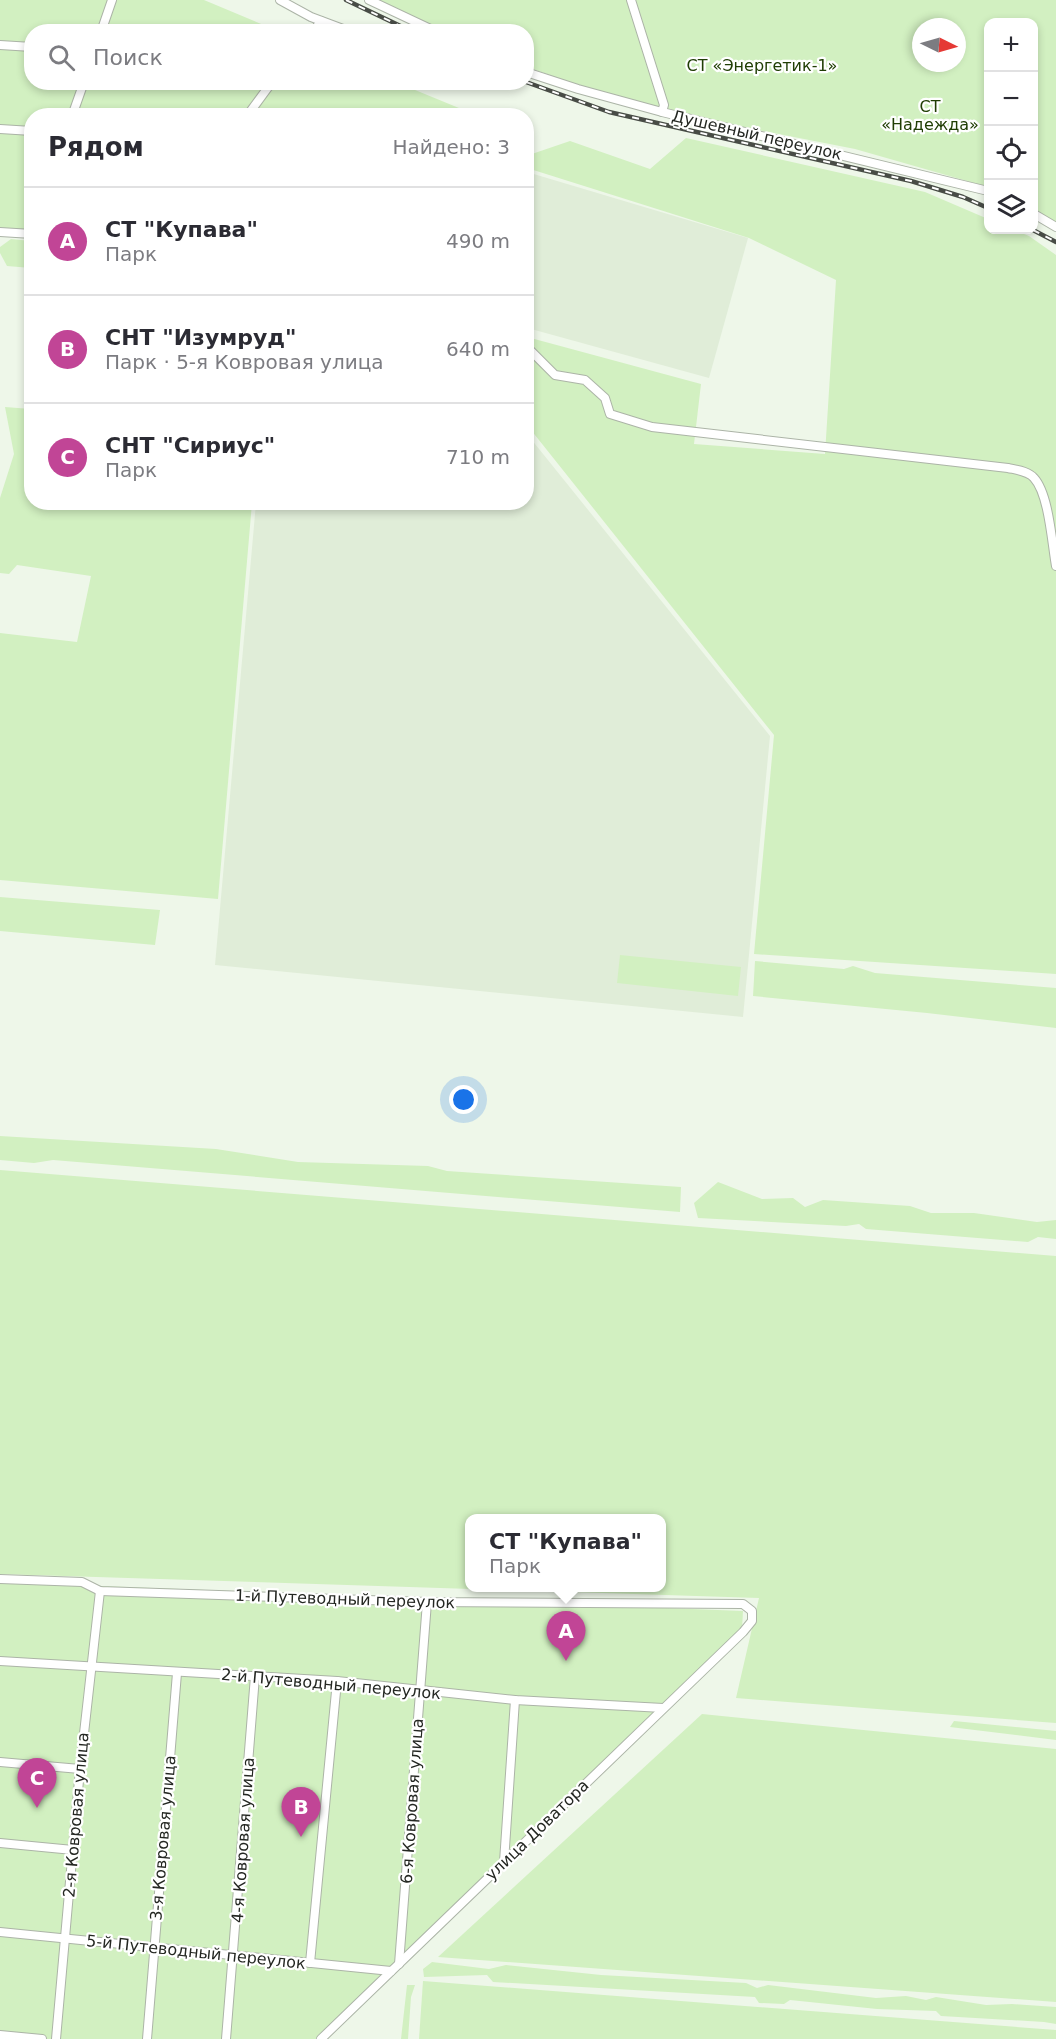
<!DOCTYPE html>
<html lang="ru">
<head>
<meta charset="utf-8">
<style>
	:root { --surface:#fff; --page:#f7f7f7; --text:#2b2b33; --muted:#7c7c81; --line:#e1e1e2; --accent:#c14596 }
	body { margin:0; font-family:"DejaVu Sans",sans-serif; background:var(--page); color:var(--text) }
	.controls { position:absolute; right:18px; top:18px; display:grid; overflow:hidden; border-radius:12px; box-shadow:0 3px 9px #0003 }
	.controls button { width:54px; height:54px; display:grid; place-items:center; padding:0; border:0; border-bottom:2px solid var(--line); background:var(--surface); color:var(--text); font:30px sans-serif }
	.compass { position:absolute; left:912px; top:18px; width:54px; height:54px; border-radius:50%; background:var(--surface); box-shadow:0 3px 9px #0003; rotate:95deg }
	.you { position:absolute; left:464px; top:1100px; width:21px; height:21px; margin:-15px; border:4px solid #fff; border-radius:50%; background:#1a73e8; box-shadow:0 0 0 9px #1a73e833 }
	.badge { display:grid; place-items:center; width:39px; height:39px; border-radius:50%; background:var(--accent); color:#fff; font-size:20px; font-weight:700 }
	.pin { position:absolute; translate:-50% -50px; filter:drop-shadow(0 2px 3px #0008) }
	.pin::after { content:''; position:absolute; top:32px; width:21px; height:18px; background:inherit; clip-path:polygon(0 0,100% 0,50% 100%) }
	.popup { position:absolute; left:465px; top:1514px; width:201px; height:78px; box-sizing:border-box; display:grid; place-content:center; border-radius:12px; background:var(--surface); filter:drop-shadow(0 2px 4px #0005); font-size:20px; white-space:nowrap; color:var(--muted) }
	.popup b { font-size:22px; color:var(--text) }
	.popup::after { content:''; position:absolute; left:50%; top:100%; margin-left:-12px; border:12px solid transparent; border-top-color:var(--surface) }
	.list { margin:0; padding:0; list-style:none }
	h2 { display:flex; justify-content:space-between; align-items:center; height:78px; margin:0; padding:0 24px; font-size:26px }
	h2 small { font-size:20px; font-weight:400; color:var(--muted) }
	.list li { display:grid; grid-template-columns:39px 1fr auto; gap:18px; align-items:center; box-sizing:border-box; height:108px; padding:0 24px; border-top:2px solid var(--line) }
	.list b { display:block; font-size:22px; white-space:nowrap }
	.list p { margin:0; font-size:20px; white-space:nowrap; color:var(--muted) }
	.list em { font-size:20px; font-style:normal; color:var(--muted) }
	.icon { flex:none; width:33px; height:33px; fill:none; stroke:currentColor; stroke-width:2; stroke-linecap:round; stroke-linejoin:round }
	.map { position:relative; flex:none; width:1056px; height:2039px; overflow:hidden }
	.search { position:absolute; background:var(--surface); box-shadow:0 3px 9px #0003; left:24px; top:24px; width:510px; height:66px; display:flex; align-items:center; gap:15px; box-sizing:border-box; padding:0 21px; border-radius:24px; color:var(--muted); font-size:22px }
	.panel { position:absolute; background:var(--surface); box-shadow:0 3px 9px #0003; left:24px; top:108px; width:510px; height:402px; border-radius:24px }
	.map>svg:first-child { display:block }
	.built { fill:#e0edd8 }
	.green { fill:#d2f0c1; fill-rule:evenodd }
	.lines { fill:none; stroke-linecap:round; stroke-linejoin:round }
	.minor-casing { stroke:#acb4a7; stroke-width:10 }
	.minor { stroke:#fff; stroke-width:8 }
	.rail-casing { stroke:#484c46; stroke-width:4.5 }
	.rail { stroke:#fff; stroke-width:2; stroke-dasharray:7; stroke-linecap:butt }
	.labels { text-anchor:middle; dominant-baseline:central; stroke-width:4.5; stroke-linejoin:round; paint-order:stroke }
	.park-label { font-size:16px; fill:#203e04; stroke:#fff }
	.street-label { font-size:16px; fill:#242722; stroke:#fff }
</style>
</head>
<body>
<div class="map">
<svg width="1056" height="2039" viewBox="0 0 1056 2039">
	<rect width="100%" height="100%" fill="#eef7e9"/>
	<!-- built -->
	<g class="built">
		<polygon points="527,172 748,238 709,378 531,329 527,324"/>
		<polygon points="527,434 770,736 743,1017 215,965 256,503 526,502"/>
	</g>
	<!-- green -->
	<g class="green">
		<polygon points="0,0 204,0 278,31 32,32 32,82 398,83 476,115 32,116 31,234 0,231"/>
		<path d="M364,0h692v225l-22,-14v-189h-46v165l-133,-38 -210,-41 -118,-41 -1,-35 -92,-1zM921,27h36v36h-36z"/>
		<polygon points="686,138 925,192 988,219 988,230 1014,230 1029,236 1056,255 1056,974 754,954 774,735 527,425 527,337 701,384 694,444 825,454 836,280 749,238 527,168 526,156 570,141 650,169"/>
		<polygon points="11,239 31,241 31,268 7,266 0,253 0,247"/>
		<polygon points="5,407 31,409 32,502 252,503 218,899 0,880 0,633 77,642 91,576 17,565 9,574 0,573 0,498 14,454"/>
		<polygon points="0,897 160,910 155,945 0,931"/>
		<polygon points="620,955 741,967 738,996 617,983"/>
		<polygon points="755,961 844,969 853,966 875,973 1056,988 1056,1028 927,1013 753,996"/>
		<polygon points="0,1136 216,1149 298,1162 428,1166 447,1171 681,1187 680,1212 53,1160 34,1163 0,1160"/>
		<path d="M0,1170l1056,86v467l-320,-25 23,-100 -759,-24zM470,1518h192v70h-192z"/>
		<polygon points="718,1182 762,1199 793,1198 805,1207 823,1200 910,1206 931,1213 974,1213 1037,1222 1056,1220 1056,1239 1038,1237 1028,1242 866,1229 859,1224 846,1226 698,1218 694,1203"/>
		<polygon points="0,1582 743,1611 742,1629 326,2039 0,2039"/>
		<polygon points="702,1714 1056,1749 1056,2002 438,1957"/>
		<polygon points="954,1721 1056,1731 1056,1740 950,1727"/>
		<polygon points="432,1962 489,1969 506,1965 601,1975 746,1983 757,1988 768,1985 876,1998 906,1996 926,2000 936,1997 986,2005 1012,2004 1056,2007 1056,2024 1044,2022 941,2016 936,2011 877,2009 790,2000 784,2004 759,2003 755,1997 493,1982 487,1975 424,1977 423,1969"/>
		<polygon points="423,1981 1056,2030 1056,2039 419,2039"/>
		<polygon points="407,1985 415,1985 411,1997 408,2039 401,2039"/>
	</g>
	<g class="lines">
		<defs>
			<g id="minor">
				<polyline points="280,0 311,17 351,32"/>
				<polyline points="369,0 437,32"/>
				<polyline points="631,0 664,105 662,112"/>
				<polyline points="101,32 112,0"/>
				<polyline points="313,32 321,21"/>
				<polyline points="0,45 32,47"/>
				<polyline points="526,72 578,89 662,112 988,191"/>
				<polyline points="72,116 84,82"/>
				<polyline points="247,116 272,82"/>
				<polyline points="0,129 32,131"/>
				<polyline points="1034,214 1056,227"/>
				<polyline points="0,232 32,234"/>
				<path d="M526,346l29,29 30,5 20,18 5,16 42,13 356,41c9,2 20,3 26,10 15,16 18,66 22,88"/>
				<polyline points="0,1579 82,1582 100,1591 427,1602 743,1604 752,1611 752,1621 743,1632 321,2039"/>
				<polyline points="0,1661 337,1681 515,1700 663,1708"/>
				<polyline points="0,1762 80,1769"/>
				<polyline points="0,1843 73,1850"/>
				<polyline points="504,1862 515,1700"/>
				<polyline points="0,1932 391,1971"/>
				<polyline points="310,1963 337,1681"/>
				<polyline points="399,1964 427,1602"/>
				<polyline points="0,2035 42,2039"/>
				<polyline points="56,2039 80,1769 100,1591"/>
				<polyline points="147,2039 177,1673"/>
				<polyline points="226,2039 255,1676"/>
			</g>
		</defs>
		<!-- minor casing -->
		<use href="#minor" class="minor-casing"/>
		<!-- minor -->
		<use href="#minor" class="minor"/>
		<defs>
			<g id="rail">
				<polyline points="346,0 413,32"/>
				<polyline points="526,82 609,112 911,181 963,197 988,208"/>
				<polyline points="1033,230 1056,242"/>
			</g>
		</defs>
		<!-- rail casing -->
		<use href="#rail" class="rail-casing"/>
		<!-- rail -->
		<use href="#rail" class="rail"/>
	</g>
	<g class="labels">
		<!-- park labels -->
		<g class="park-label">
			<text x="762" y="65">СТ «Энергетик-1»</text>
			<text x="930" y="106">СТ<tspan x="930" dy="18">«Надежда»</tspan></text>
		</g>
		<!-- street labels -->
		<g class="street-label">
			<text transform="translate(757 135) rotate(13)">Душевный переулок</text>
			<text transform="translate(345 1599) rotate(2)">1-й Путеводный переулок</text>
			<text transform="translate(331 1684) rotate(5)">2-й Путеводный переулок</text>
			<text transform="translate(412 1801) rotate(-86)">6-я Ковровая улица</text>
			<text transform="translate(76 1815) rotate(-85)">2-я Ковровая улица</text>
			<text transform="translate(537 1830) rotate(-44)">улица Доватора</text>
			<text transform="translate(163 1838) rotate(-85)">3-я Ковровая улица</text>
			<text transform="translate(243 1840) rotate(-86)">4-я Ковровая улица</text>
			<text transform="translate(196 1952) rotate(6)">5-й Путеводный переулок</text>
		</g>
	</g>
</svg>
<div class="controls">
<button>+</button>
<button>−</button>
<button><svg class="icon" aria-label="locate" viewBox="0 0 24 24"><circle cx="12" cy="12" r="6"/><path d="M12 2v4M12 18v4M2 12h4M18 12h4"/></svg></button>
<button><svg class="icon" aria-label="layers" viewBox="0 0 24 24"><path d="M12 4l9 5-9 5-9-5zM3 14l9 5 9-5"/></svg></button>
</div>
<svg class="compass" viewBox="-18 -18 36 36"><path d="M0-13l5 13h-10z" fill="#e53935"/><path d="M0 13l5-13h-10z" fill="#7c7c81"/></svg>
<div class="you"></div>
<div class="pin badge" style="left:566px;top:1661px">A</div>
<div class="popup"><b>СТ &quot;Купава&quot;</b>Парк</div>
<div class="pin badge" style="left:301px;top:1837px">B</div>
<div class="pin badge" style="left:37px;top:1808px">C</div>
<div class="search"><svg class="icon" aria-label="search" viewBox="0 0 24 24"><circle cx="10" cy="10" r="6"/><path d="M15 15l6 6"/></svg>Поиск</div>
<section class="panel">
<h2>Рядом<small>Найдено: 3</small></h2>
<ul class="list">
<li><span class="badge">A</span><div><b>СТ &quot;Купава&quot;</b><p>Парк</p></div><em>490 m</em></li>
<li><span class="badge">B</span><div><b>СНТ &quot;Изумруд&quot;</b><p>Парк · 5-я Ковровая улица</p></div><em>640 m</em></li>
<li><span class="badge">C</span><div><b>СНТ &quot;Сириус&quot;</b><p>Парк</p></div><em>710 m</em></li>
</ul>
</section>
</div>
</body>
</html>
